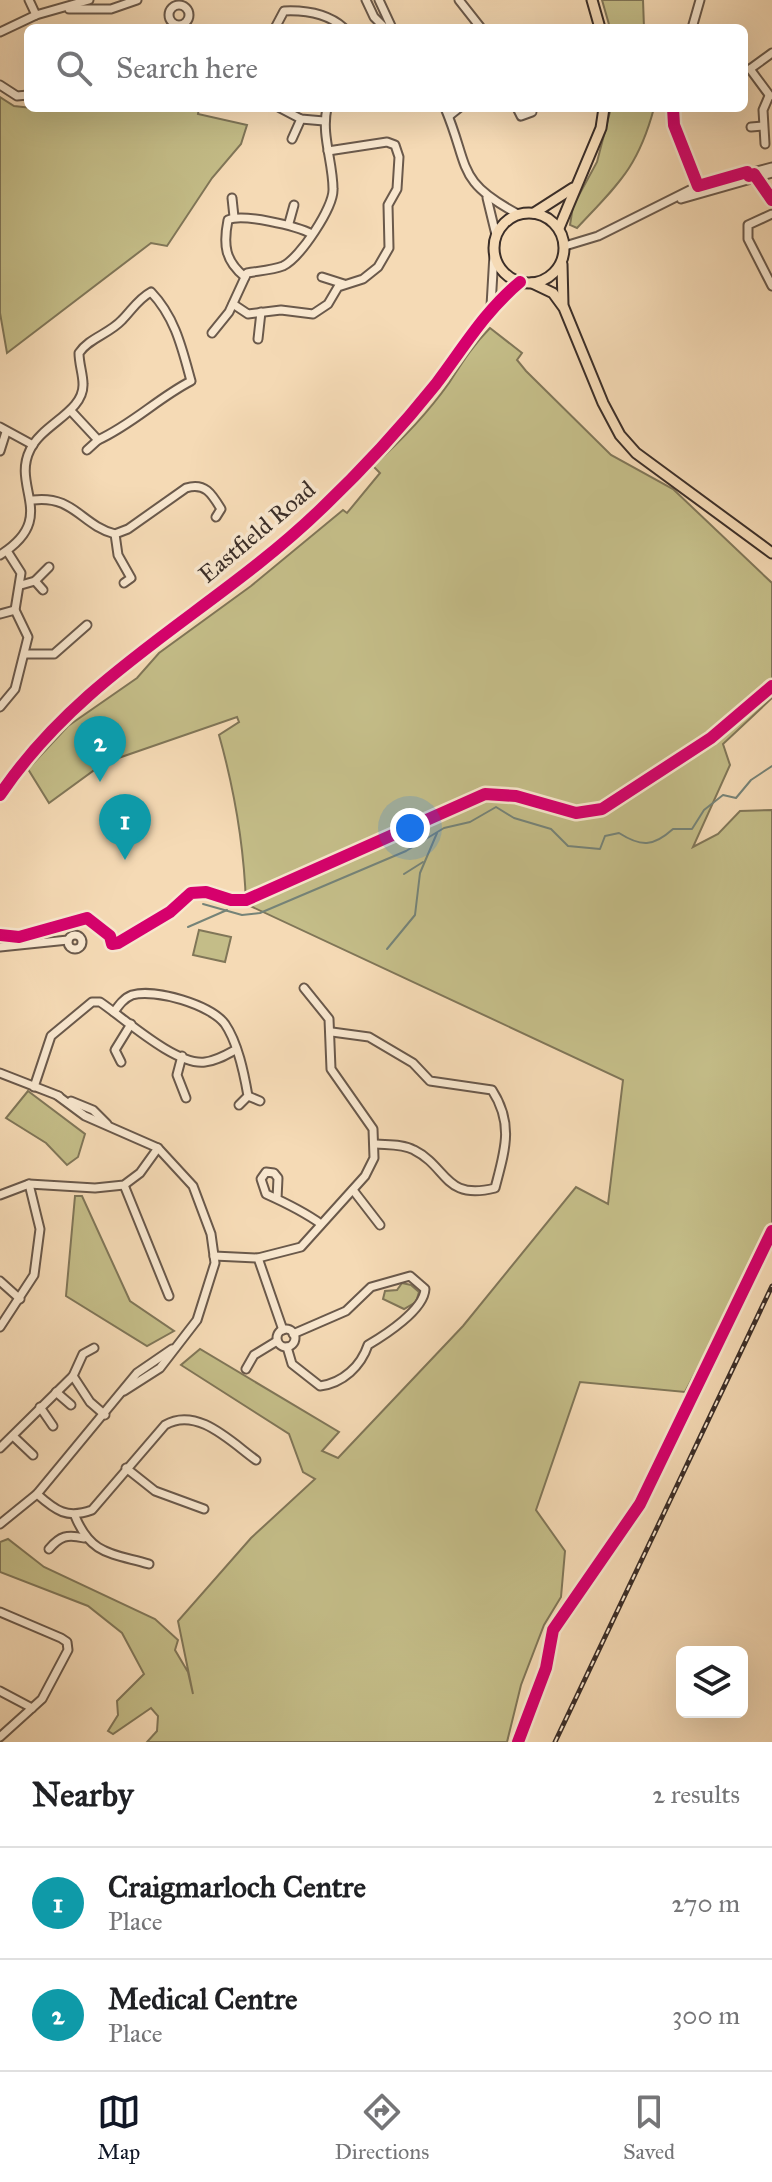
<!DOCTYPE html>
<html lang="en">
<head>
<meta charset="utf-8">
<style>
	:root { --surface:#fff; --page:#f6f6f6; --text:#202124; --muted:#757577; --line:#e0e0e0; --accent:#111827 }
	body { margin:0; font-family:"IM FELL Great Primer",serif; background:var(--page); color:var(--text) }
	.controls { position:absolute; right:24px; bottom:24px; display:grid; overflow:hidden; border-radius:12px; box-shadow:0 8px 32px #0002 }
	.controls button { width:72px; height:72px; display:grid; place-items:center; padding:0; border:0; border-bottom:2px solid var(--line); background:var(--surface); color:var(--text); font:40px sans-serif }
	.you { position:absolute; left:410px; top:828px; width:28px; height:28px; margin:-20px; border:6px solid #fff; border-radius:50%; background:#1a73e8; box-shadow:0 0 0 12px #1a73e833 }
	.badge { display:grid; place-items:center; width:52px; height:52px; border-radius:50%; background:var(--accent); color:#fff; font-size:26px; font-weight:700 }
	.pin { position:absolute; translate:-50% -66px; filter:drop-shadow(0 2px 4px #0008) }
	.pin::after { content:''; position:absolute; top:42px; width:28px; height:24px; background:inherit; clip-path:polygon(0 0,100% 0,50% 100%) }
	.list { margin:0; padding:0; list-style:none }
	h2 { display:flex; justify-content:space-between; align-items:center; height:104px; margin:0; padding:0 32px; font-size:34px }
	h2 small { font-size:26px; font-weight:400; color:var(--muted) }
	.list li { display:grid; grid-template-columns:52px 1fr auto; gap:24px; align-items:center; box-sizing:border-box; height:112px; padding:0 32px; border-top:2px solid var(--line) }
	.list b { display:block; font-size:30px; white-space:nowrap }
	.list p { margin:0; font-size:26px; white-space:nowrap; color:var(--muted) }
	.list em { font-size:26px; font-style:normal; color:var(--muted) }
	.icon { flex:none; width:44px; height:44px; fill:none; stroke:currentColor; stroke-width:2; stroke-linecap:round; stroke-linejoin:round }
	.map { position:relative; flex:none; width:772px; height:1742px; overflow:hidden }
	.search { position:absolute; background:var(--surface); box-shadow:0 8px 32px #0002; left:24px; right:24px; top:24px; height:88px; display:flex; align-items:center; gap:20px; box-sizing:border-box; padding:0 28px; border-radius:12px; color:var(--muted); font-size:30px }
	.sheet { height:328px; background:var(--surface) }
	nav { display:flex; justify-content:space-around; align-items:center; box-sizing:border-box; height:112px; border-top:2px solid var(--line); background:var(--surface); font-size:22px; color:var(--muted) }
	nav a { display:grid; justify-items:center; gap:4px }
	nav .on { color:var(--accent) }
	.map>svg:first-child { display:block }
	.green { fill:#c4bd88; stroke:#807658; stroke-width:2 }
	.lines { fill:none; stroke-linecap:round; stroke-linejoin:round }
	.stream { stroke:#758378; stroke-width:2 }
	.minor-casing { stroke:#6a594b; stroke-width:11 }
	.major-casing { stroke:#3b2e28; stroke-width:13 }
	.minor { stroke:#f8e7cf; stroke-width:7 }
	.major { stroke:#f5dab5; stroke-width:9 }
	.rail-casing { stroke:#3b2e28; stroke-width:5 }
	.rail { stroke:#f8e7cf; stroke-width:2; stroke-dasharray:6; stroke-linecap:butt }
	.cycleway-casing { stroke:#f8e7cf; stroke-width:17 }
	.cycleway { stroke:#d6006c; stroke-width:12 }
	.labels { text-anchor:middle; dominant-baseline:central; stroke-width:7; stroke-linejoin:round; paint-order:stroke }
	.street-label { font-size:24px; fill:#3b2e28; stroke:#f8e7cf }
</style>
</head>
<body>
<div class="map">
<svg width="772" height="1742" viewBox="0 0 772 1742">
	<rect width="100%" height="100%" fill="#f5dab5"/>
	<filter id="stains"><feTurbulence type="fractalNoise" baseFrequency=".0025" numOctaves="4"/><feColorMatrix values="0 0 0 0 .2 0 0 0 0 .09 0 0 0 0 .02 0 0 0 .5 -.17"/></filter>
	<radialGradient id="worn" r=".72"><stop offset=".6" stop-color="#630" stop-opacity="0"/><stop offset="1" stop-color="#630" stop-opacity=".3"/></radialGradient>
	<!-- green -->
	<g class="green">
		<polygon points="602,0 643,0 644,28 610,28"/>
		<polygon points="0,97 14,106 41,109 199,108 198,114 247,125 241,144 212,178 167,246 151,243 7,353 0,313"/>
		<path d="M611,108h43c-16,60 -36,76 -77,120l-7,-3 3,-19 24,-44z"/>
		<path d="M490,328l32,25 -5,7 9,11 85,84 62,34 99,94v115l-49,46 7,21 -37,82 25,-13 22,-23 32,-1v418l-87,164 -105,-10 -44,128 29,41 -4,46 -17,28 -23,60 -14,57h-360l10,-11 1,-15 -7,-8 -38,26 -5,-3 10,-16 -1,-14 27,-27 -22,-41 -34,-27 -88,-34v-30l8,-3 36,28 111,52 23,21 -3,10 13,22 5,22 -15,-73 73,-83 64,-59 -12,-7 -14,-38 -108,-69 19,-16 139,83 -17,19 16,7 125,-132 113,-139 32,17 15,-124 -377,-176c-2,-60 -11,-112 -27,-169l20,-13 -2,-5 -133,46 -55,40 -21,-34 40,-43 69,-48 22,-25 92,-67 92,-76 4,3 33,-40 -7,-7c28,-25 54,-52 76,-83 13,-20 24,-38 41,-55z"/>
		<polygon points="199,930 231,937 225,962 193,955"/>
		<polygon points="28,1091 85,1134 78,1157 67,1165 46,1143 6,1118"/>
		<polygon points="75,1196 82,1196 130,1301 174,1331 147,1346 66,1296"/>
		<polygon points="402,1283 411,1285 419,1292 416,1302 404,1309 383,1299 385,1291 397,1290"/>
	</g>
	<g class="lines">
		<!-- stream -->
		<g class="stream">
			<polyline points="404,874 423,862"/>
			<path d="M203,904l39,11 18,-2 146,-62 38,-23 26,-6 26,-15 18,11 37,11 17,17 32,3 5,-13 14,-3c22,14 34,14 54,-4h19l12,-19 19,-15 13,3 15,-18 21,-14"/>
			<polyline points="188,927 227,910"/>
			<polyline points="387,949 415,915 420,873 437,833"/>
		</g>
		<defs>
			<g id="minor">
				<polyline points="29,0 36,15"/>
				<polyline points="366,0 374,17 385,28"/>
				<polyline points="379,0 392,28"/>
				<polyline points="459,0 481,28"/>
				<circle cx="179" cy="15" r="10"/>
				<polyline points="69,9 111,9 137,0"/>
				<path d="M275,28l9,-17c22,-1 43,2 60,17"/>
				<polyline points="692,28 700,0"/>
				<polyline points="0,32 36,15 89,0"/>
				<polyline points="750,69 770,96"/>
				<polyline points="750,69 772,53"/>
				<polyline points="0,85 17,96 28,95"/>
				<polyline points="280,108 301,119 324,121"/>
				<path d="M445,108c25,59 10,73 73,106"/>
				<polyline points="517,108 521,116 532,112"/>
				<polyline points="673,108 674,125 698,186"/>
				<polyline points="449,116 459,108"/>
				<polyline points="751,127 763,126"/>
				<polyline points="292,139 301,119"/>
				<polyline points="765,144 763,110 769,96"/>
				<polyline points="232,198 234,217"/>
				<polyline points="487,198 496,235"/>
				<polyline points="681,199 772,173"/>
				<polyline points="772,214 748,225 748,239 772,286"/>
				<polyline points="289,223 294,205"/>
				<polyline points="565,246 598,236 698,186 772,167"/>
				<path d="M245,277c-20,-16 -22,-32 -17,-57 14,-7 69,6 84,14"/>
				<polyline points="322,277 344,284"/>
				<polyline points="233,304 248,314 281,310 313,314 328,304 338,287 363,279 378,267 389,248 388,205 397,189 399,157 395,145 387,142 328,151"/>
				<polyline points="491,306 494,254"/>
				<path d="M212,333l17,-21 18,-39c11,-2 26,-3 36,-7 17,-8 51,-59 50,-77 0,-27 -12,-54 -6,-81"/>
				<polyline points="258,339 261,312"/>
				<polyline points="0,427 33,445"/>
				<polyline points="87,450 98,440"/>
				<polyline points="0,451 6,432"/>
				<path d="M33,500c41,-5 48,25 82,34l13,-5 58,-41c19,-6 26,6 35,21l-5,8"/>
				<polyline points="115,534 118,555 131,578 124,583"/>
				<path d="M0,555c59,-37 11,-67 30,-105 12,-26 54,-38 53,-66 0,-10 -4,-20 -4,-31 10,-15 30,-19 43,-33 10,-10 16,-21 29,-28 24,25 31,56 40,89 -33,17 -58,43 -93,59l-27,-29"/>
				<polyline points="35,581 43,590"/>
				<polyline points="21,585 35,581 49,567"/>
				<polyline points="0,614 15,610"/>
				<polyline points="26,654 54,654 87,625"/>
				<polyline points="0,707 15,689 28,637 15,610 21,573 7,551"/>
				<path d="M0,795c82,-123 217,-185 321,-286 41,-39 79,-80 115,-125 28,-37 48,-72 84,-102"/>
				<circle cx="75" cy="942" r="7"/>
				<polyline points="0,947 68,940"/>
				<path d="M114,1012c5,-7 10,-14 18,-17 23,-7 79,10 93,29 13,19 19,49 23,72l-9,9"/>
				<path d="M332,1032l37,5 44,26 17,18 62,9c22,34 13,60 3,98 -51,13 -47,-21 -81,-38 -11,-6 -25,-5 -38,-6"/>
				<polyline points="182,1056 177,1075 186,1098"/>
				<polyline points="121,1062 115,1050 131,1024"/>
				<polyline points="0,1073 59,1096"/>
				<path d="M34,1087l17,-51 41,-34h8c24,16 76,64 105,60 11,-1 21,-7 30,-12"/>
				<polyline points="58,1096 85,1116 158,1148 193,1186 211,1234 215,1263 197,1320 160,1368 124,1391"/>
				<polyline points="248,1096 260,1101"/>
				<polyline points="71,1101 93,1110 107,1124"/>
				<polyline points="124,1185 169,1296"/>
				<polyline points="353,1190 380,1225"/>
				<polyline points="0,1195 29,1184 95,1188 124,1185 140,1173 158,1148"/>
				<path d="M277,1199l1,-21 -4,-5 -8,-1 -5,7 5,15c20,9 37,17 55,30"/>
				<polyline points="214,1256 258,1258 301,1247 365,1176 374,1158 373,1129 331,1069 329,1019 304,988"/>
				<polyline points="258,1258 283,1330"/>
				<polyline points="0,1281 20,1299"/>
				<polyline points="0,1327 34,1275 40,1229 29,1184"/>
				<circle cx="286" cy="1338" r="9"/>
				<path d="M287,1347l5,17 28,22c23,-3 41,-20 48,-41 17,-10 56,-35 57,-56l-15,-13 -39,11 -25,24 -53,23"/>
				<polyline points="246,1369 254,1355 277,1341"/>
				<polyline points="73,1376 90,1402 105,1415"/>
				<polyline points="56,1392 71,1405"/>
				<polyline points="40,1407 53,1426"/>
				<polyline points="13,1436 33,1455"/>
				<polyline points="0,1448 73,1376 83,1354 94,1348"/>
				<polyline points="126,1468 155,1491 204,1509"/>
				<path d="M37,1494c19,17 30,25 55,16l73,-85c32,-19 66,17 91,35"/>
				<path d="M75,1516c16,39 36,37 74,48"/>
				<polyline points="0,1524 37,1494 137,1373 172,1349"/>
				<path d="M49,1549c11,-13 18,-15 35,-11"/>
				<polyline points="0,1612 61,1638 67,1642 68,1650 42,1699 0,1737"/>
				<polyline points="0,1691 32,1708"/>
			</g>
			<g id="major">
				<polyline points="592,0 600,28"/>
				<circle cx="529" cy="248" r="35"/>
				<polyline points="534,213 573,188"/>
				<polyline points="559,228 601,128 604,108"/>
				<polyline points="562,264 563,305"/>
				<polyline points="532,283 553,293 564,308 603,403 620,435 636,453 772,553"/>
			</g>
		</defs>
		<!-- minor casing -->
		<use href="#minor" class="minor-casing"/>
		<!-- major casing -->
		<use href="#major" class="major-casing"/>
		<!-- minor -->
		<use href="#minor" class="minor"/>
		<!-- major -->
		<use href="#major" class="major"/>
		<defs>
			<polyline id="rail" points="555,1742 772,1286"/>
		</defs>
		<!-- rail casing -->
		<use href="#rail" class="rail-casing"/>
		<!-- rail -->
		<use href="#rail" class="rail"/>
		<defs>
			<g id="cycleway">
				<polyline points="673,108 674,125 698,186 747,172 749,176 754,174 772,200"/>
				<path d="M0,795c82,-123 217,-185 321,-286 41,-39 79,-80 115,-125 28,-37 48,-72 84,-102"/>
				<polyline points="0,935 19,937 87,918 110,936 112,944 118,943 170,912 191,893 206,892 231,900 246,900 485,794 516,796 576,813 602,809 711,738 772,686"/>
				<polyline points="518,1742 546,1668 553,1630 640,1504 772,1231"/>
			</g>
		</defs>
		<!-- cycleway casing -->
		<use href="#cycleway" class="cycleway-casing"/>
		<!-- cycleway -->
		<use href="#cycleway" class="cycleway"/>
	</g>
	<g class="labels">
		<!-- street labels -->
		<g class="street-label">
			<text transform="translate(257 532) rotate(-40)">Eastfield Road</text>
		</g>
	</g>
	<rect width="100%" height="100%" filter="url(#stains)"/>
	<rect width="100%" height="100%" fill="url(#worn)"/>
</svg>
<div class="controls">
<button><svg class="icon" aria-label="layers" viewBox="0 0 24 24"><path d="M12 4l9 5-9 5-9-5zM3 14l9 5 9-5"/></svg></button>
</div>
<div class="you"></div>
<div class="pin badge" style="left:125px;top:860px;background:#0f9aa8">1</div>
<div class="pin badge" style="left:100px;top:782px;background:#0f9aa8">2</div>
<div class="search"><svg class="icon" aria-label="search" viewBox="0 0 24 24"><circle cx="10" cy="10" r="6"/><path d="M15 15l6 6"/></svg>Search here</div>
</div>
<section class="sheet">
<h2>Nearby<small>2 results</small></h2>
<ul class="list">
<li><span class="badge" style="background:#0f9aa8">1</span><div><b>Craigmarloch Centre</b><p>Place</p></div><em>270 m</em></li>
<li><span class="badge" style="background:#0f9aa8">2</span><div><b>Medical Centre</b><p>Place</p></div><em>300 m</em></li>
</ul>
</section>
<nav>
<a class="on"><svg class="icon" aria-label="map" viewBox="0 0 24 24"><path d="M3 6l6-2 6 2 6-2v14l-6 2-6-2-6 2zM9 4v14M15 6v14"/></svg>Map</a>
<a><svg class="icon" aria-label="directions" viewBox="0 0 24 24"><path d="M12 3l9 9-9 9-9-9zM9 14v-3h6M13 9l2 2-2 2"/></svg>Directions</a>
<a><svg class="icon" aria-label="saved" viewBox="0 0 24 24"><path d="M7 4h10v16l-5-4-5 4z"/></svg>Saved</a>
</nav>
</body>
</html>
